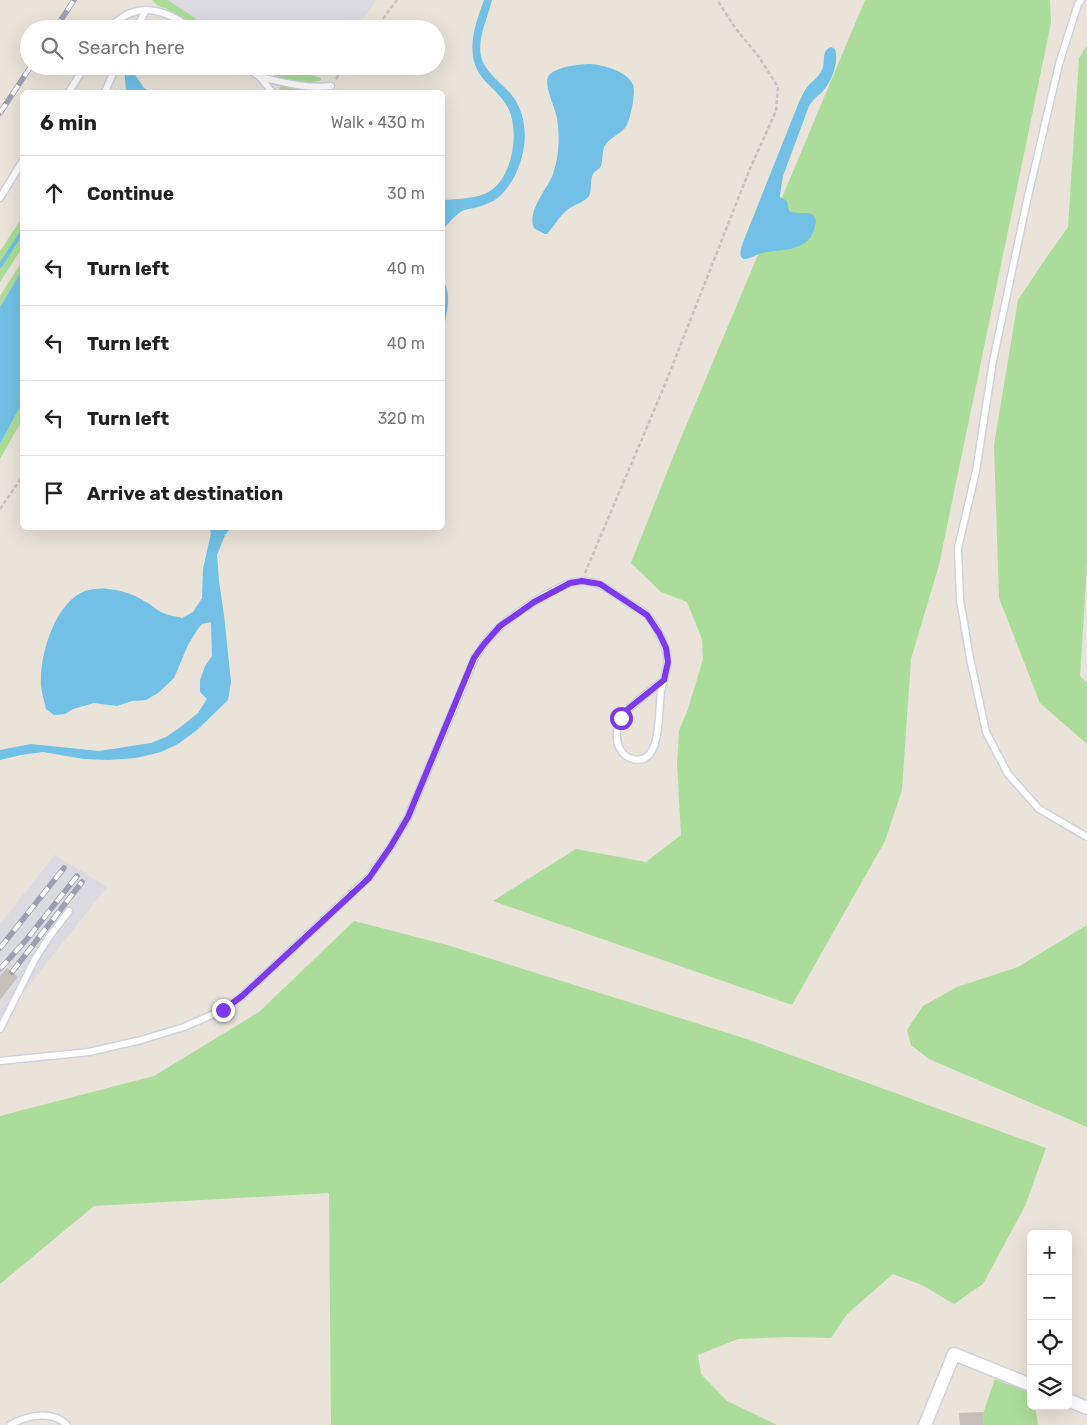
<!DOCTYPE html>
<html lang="en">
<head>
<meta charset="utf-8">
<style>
	:root { --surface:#fff; --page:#f6f6f6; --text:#222; --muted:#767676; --line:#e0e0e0 }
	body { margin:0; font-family:Rubik,sans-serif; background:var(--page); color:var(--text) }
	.controls { position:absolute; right:15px; bottom:15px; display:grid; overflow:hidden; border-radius:8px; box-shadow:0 5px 20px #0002 }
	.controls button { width:45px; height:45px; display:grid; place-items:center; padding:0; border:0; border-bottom:1px solid var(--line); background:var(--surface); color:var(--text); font:25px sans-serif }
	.stop { position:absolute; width:15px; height:15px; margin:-11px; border:4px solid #7c3aed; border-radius:50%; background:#fff }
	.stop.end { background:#7c3aed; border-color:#fff; box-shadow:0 1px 5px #0008 }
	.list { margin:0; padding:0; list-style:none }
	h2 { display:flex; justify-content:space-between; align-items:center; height:65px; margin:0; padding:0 20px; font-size:21px }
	h2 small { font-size:16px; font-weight:400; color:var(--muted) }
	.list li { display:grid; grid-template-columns:32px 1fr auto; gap:15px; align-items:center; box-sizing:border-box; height:75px; padding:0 20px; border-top:1px solid var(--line) }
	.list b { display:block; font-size:19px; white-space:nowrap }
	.list em { font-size:16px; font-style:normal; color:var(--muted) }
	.icon { flex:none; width:28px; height:28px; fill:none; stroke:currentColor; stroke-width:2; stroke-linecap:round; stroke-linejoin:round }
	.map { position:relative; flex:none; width:1087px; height:1425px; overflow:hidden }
	.search { position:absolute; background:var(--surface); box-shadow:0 5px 20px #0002; left:20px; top:20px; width:425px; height:55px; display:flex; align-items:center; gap:12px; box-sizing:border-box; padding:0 18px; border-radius:28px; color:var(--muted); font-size:19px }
	.panel { position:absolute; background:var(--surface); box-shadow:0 5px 20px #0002; left:20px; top:90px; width:425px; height:440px; border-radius:8px }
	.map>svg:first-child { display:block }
	.industrial { fill:#dcdae1 }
	.green { fill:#acdc99 }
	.water { fill:#72c0e5 }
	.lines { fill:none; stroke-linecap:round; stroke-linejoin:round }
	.stream { stroke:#72c0e5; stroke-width:4 }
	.building { fill:#c4c0b9 }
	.lane-casing { stroke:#cfd1df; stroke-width:9 }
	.street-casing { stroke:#cfd1df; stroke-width:15 }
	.path { stroke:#c3c3c3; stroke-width:2.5; stroke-dasharray:4 2.5; stroke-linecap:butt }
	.lane { stroke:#fff; stroke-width:6 }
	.street { stroke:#fff; stroke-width:12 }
	.rail-casing { stroke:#9d9eb0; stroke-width:5.5 }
	.rail { stroke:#fff; stroke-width:4; stroke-dasharray:11; stroke-linecap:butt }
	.route { stroke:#7c3aed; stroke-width:6 }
</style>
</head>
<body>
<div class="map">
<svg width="1087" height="1425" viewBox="0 0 1087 1425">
	<rect width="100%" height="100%" fill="#e9e3d9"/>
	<!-- industrial -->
	<g class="industrial">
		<polygon points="168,0 377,0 355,29 211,29"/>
		<polygon points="282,66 326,66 319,76"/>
		<polygon points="55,855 107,887 0,1022 0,924"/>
	</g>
	<!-- green -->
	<g class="green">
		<polygon points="152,0 168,0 211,29 196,29 165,8 158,6"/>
		<polygon points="865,0 1050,0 1051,23 939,565 911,659 902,790 885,841 792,1005 493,901 576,849 646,862 681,835 677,764 679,731 688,709 703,659 702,639 687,602 661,592 631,563 673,457"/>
		<polygon points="1087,45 1087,565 1080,676 1087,683 1087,744 1040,703 999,598 994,445 1018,300 1044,261 1068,227 1079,58"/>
		<path d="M252,66h30l39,12v2c-14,7 -56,-6 -69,-14z"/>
		<polygon points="281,86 323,90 322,92 281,92 279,89"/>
		<polygon points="22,218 22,248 0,282 0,251"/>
		<polygon points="22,261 22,270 0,307 0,296"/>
		<polygon points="22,403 22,420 0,459 0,444"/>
		<polygon points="354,921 447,945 750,1040 1046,1148 1025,1206 983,1284 954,1304 922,1285 893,1274 847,1314 831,1338 789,1337 738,1339 698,1355 701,1374 727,1401 777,1425 331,1425 329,1193 94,1206 0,1284 0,1116 154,1076 259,1012"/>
		<polygon points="1087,925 1087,1127 929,1059 911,1045 907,1030 923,1006 957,987 1018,967"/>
		<polygon points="995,1379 1031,1393 1031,1406 1035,1406 1038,1425 979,1425"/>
	</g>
	<!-- water -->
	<g class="water">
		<path d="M484,0h8c-4,16 -15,40 -11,56 3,15 20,27 30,38 23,28 15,73 -8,99 -8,9 -18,12 -29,15 -4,1 -9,1 -12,3 -6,3 -14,13 -19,18v-29c13,-1 28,-1 41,-6 29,-11 37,-64 23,-88 -11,-19 -31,-26 -34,-50 -3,-19 5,-39 11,-56z"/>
		<path d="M831,47l4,2c4,13 -3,32 -12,42 -5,5 -10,8 -14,15l-26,70 -3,19v2l7,4 2,10c8,4 17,0 24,4l3,5c0,5 -2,10 -4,15 -10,17 -32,14 -50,18 -4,1 -15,7 -18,6 -6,-2 -3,-10 -2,-14l55,-138c3,-7 6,-15 11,-21 6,-6 12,-10 15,-19 2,-7 -1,-17 8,-20z"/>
		<path d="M590,64c13,1 38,7 43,21 2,7 0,16 -1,23 -2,6 -3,16 -8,21 -6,6 -15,9 -20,18 -2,6 -1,13 -3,19 -3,5 -8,5 -9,11 -2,6 0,13 -3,19 -4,6 -16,9 -22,14 -8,7 -13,16 -20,24h-2l-10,-5c-10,-16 12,-39 18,-55 6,-17 7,-38 4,-56 -2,-11 -13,-32 -9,-41 5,-10 32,-13 42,-13z"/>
		<polygon points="124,66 129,66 144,88 151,92 126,92"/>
		<polygon points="22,270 22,403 0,444 0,307"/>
		<path d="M443,280c10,15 3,36 0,52z"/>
		<path d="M209,528h22l-6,7 -8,20 2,26 5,34 7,67 -3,18 -31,30 -19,14 -17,8 -25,6 -28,2 -24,-1 -41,-7 -22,3 -21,5v-10l31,-6 68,7 52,-8 15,-6 16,-11 16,-13 9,-14 -7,-7v-12l5,-14 7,-10 -1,-34 -9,2 -5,6 -9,15 -14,33 -16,15 -12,7 -14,1 -15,5 -23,-3 -21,6 -8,5 -11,1 -8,-6c-2,-10 -6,-20 -5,-30 0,-28 15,-77 44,-88 6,-2 17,-3 23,-2 12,1 26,5 36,12 7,3 12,9 19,12 6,3 13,3 19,5l11,-6 9,-14 1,-29 8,-36z"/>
	</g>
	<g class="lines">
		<!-- stream -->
		<polyline class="stream" points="0,266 22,232"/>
	</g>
	<!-- building -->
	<g class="building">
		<polygon points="7,968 18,977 0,1000 0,976"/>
		<polygon points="983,1412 983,1425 960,1425 959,1413"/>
	</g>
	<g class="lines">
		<defs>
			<g id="lane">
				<polyline points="1081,0 1078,4 1059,64 1026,205 993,361 976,471 958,548 960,600 970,658 986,732 1008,774 1039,809 1087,837"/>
				<path d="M109,29c25,-29 56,-21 82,0"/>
				<polyline points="136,29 146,10"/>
				<polyline points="244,66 260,77 272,92"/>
				<path d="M260,77c22,5 47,12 71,9"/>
				<polyline points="69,92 85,66"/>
				<polyline points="105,92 116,66"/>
				<polyline points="0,198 22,162"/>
				<polyline points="0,1029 35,959 49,937 69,911"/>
				<path d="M0,1061l89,-9 52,-12 43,-13 39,-17 19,-14 127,-119 22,-31 17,-29 67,-159c7,-12 15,-23 26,-32 16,-14 61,-46 82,-45 18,1 30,11 44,21 6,4 13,7 19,12 8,8 15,22 19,33 6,15 -1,29 -4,44 -3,17 2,76 -28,68 -7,-1 -11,-6 -14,-12 -12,-31 26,-51 45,-67"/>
				<path d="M10,1425c17,-10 42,-15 57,0"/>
			</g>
			<g id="street">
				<polyline points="1068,1400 1087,1408"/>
				<polyline points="925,1425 954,1354 1031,1385"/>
			</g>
		</defs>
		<!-- lane casing -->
		<use href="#lane" class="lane-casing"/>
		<!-- street casing -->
		<use href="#street" class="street-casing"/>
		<!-- path -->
		<g class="path">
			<polyline points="375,29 397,0"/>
			<polyline points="336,79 346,66"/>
			<polyline points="0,509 22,477"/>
			<polyline points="585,573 664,387 749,171 776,111 778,87 759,57 736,29 717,0"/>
		</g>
		<!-- lane -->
		<use href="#lane" class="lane"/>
		<!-- street -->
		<use href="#street" class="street"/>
		<defs>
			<g id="rail">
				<polyline points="55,29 74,0"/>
				<polyline points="0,113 31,66"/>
				<polyline points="0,948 64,868"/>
				<polyline points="0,969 27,939 77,876"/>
				<polyline points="12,972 82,882"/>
			</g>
		</defs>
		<!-- rail casing -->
		<use href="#rail" class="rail-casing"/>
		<!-- rail -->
		<use href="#rail" class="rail"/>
	</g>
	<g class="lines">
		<!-- route -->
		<polyline class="route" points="223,1010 242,996 369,878 391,846 408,817 474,658 484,644 500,626 534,602 570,583 582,581 600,584 647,615 659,633 666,648 668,662 664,680 629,708 621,718"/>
	</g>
</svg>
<div class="controls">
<button>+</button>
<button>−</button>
<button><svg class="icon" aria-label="locate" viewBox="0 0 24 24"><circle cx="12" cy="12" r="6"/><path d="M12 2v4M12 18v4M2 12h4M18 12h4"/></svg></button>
<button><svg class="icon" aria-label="layers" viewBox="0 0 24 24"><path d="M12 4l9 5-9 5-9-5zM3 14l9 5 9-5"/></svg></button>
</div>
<div class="stop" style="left:621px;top:718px"></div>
<div class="stop end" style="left:223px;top:1010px"></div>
<div class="search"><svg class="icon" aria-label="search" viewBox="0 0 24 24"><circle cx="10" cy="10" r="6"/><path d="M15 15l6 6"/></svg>Search here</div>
<section class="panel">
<h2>6 min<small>Walk · 430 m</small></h2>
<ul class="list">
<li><svg class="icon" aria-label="ahead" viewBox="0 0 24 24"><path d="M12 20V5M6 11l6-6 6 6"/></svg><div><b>Continue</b></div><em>30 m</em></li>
<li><svg class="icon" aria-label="left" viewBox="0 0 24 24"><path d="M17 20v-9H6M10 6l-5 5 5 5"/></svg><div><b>Turn left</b></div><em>40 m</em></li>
<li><svg class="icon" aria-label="left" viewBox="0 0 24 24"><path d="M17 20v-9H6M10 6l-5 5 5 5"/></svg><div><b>Turn left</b></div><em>40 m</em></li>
<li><svg class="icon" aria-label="left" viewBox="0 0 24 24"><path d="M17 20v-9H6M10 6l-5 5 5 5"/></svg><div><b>Turn left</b></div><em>320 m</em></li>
<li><svg class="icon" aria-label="arrive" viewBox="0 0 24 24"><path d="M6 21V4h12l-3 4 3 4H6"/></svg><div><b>Arrive at destination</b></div></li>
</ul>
</section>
</div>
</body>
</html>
